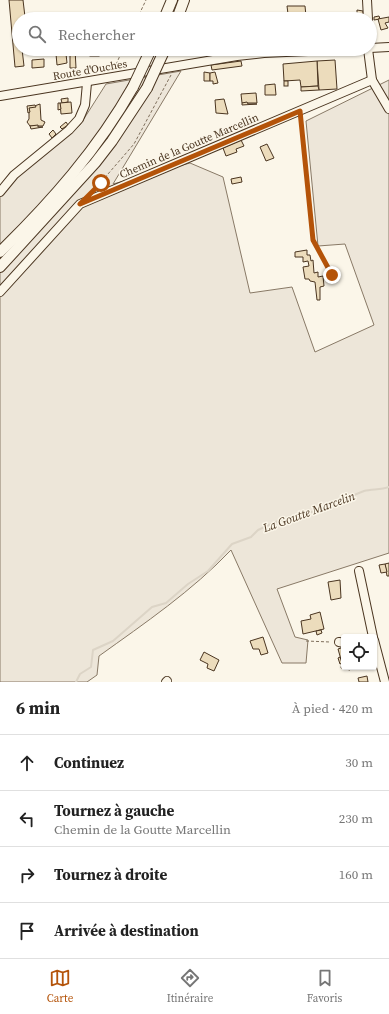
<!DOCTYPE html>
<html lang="fr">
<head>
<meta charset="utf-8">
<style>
	:root { --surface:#fff; --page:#f6f6f6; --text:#222; --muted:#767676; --line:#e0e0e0; --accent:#b45309 }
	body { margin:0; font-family:"Source Serif 4",serif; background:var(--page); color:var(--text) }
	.controls { position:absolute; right:12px; bottom:12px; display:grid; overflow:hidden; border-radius:4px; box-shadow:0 1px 3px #0004 }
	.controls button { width:36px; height:36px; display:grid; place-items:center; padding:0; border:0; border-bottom:1px solid var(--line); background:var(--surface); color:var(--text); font:20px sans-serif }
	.stop { position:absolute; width:12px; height:12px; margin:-9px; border:3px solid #b45309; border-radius:50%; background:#fff }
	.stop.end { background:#b45309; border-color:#fff; box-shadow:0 1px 4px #0008 }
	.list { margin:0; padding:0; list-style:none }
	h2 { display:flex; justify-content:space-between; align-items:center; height:52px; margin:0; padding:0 16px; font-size:17px }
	h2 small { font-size:13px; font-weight:400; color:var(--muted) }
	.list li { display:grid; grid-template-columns:26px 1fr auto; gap:12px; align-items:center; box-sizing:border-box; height:56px; padding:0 16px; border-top:1px solid var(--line) }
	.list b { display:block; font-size:15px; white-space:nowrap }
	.list p { margin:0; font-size:13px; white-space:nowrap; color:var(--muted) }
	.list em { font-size:13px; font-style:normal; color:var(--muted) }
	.icon { flex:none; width:22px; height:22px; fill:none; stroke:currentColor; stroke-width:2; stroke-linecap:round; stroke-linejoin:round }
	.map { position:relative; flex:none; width:389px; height:682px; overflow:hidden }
	.search { position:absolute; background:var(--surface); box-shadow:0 1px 3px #0004; left:12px; right:12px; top:12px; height:44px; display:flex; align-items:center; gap:10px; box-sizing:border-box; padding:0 14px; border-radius:22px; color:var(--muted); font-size:15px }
	.sheet { height:276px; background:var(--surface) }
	nav { display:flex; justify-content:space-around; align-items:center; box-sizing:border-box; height:56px; border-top:1px solid var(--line); background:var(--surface); font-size:11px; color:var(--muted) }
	nav a { display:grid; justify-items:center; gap:2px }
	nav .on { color:var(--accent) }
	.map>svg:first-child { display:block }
	.green { fill:#ede6d9; stroke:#887966 }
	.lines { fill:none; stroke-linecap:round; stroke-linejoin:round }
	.stream { stroke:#dcd4c6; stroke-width:2 }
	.building { fill:#ecdcbc; stroke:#4a3520 }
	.minor-casing { stroke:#4a3520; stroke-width:10 }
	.major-casing { stroke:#4a3520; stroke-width:12 }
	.path { stroke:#7f6f5c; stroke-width:1; stroke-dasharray:3 2; stroke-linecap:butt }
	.minor { stroke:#fbf6e9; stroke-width:8 }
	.major { stroke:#fbf6e9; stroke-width:10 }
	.major-bridge-casing { stroke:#4a3520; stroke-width:12; stroke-linecap:butt }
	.major-bridge { stroke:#fbf6e9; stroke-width:10 }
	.route { stroke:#b45309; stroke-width:5 }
	.labels { text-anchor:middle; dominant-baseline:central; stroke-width:3; stroke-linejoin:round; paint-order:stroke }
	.street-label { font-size:11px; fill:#4a3520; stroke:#fbf6e9 }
	.water-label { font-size:12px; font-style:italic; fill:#4a3520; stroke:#fbf6e9 }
</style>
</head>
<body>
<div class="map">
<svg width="389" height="682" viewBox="0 0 389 682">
	<rect width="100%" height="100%" fill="#fbf6e9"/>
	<!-- green -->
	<path class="green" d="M181,71l-68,113 77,-21 33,14 27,116 42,-6 23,65 59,-27 -29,-81 -27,2 -12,-125 83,-41v473l-112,36 18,48 13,3 -2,23h-24l-51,-113c-39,41 -86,73 -132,106l-2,19 -10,7h-87v-486l15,-19 65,-52 26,-41z"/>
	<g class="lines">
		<!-- stream -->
		<path class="stream" d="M76,682l4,-8 11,-7 2,-17 20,-9 39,-34 14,-4 22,-19 20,-13 24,-27 19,-7 7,-7 20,-9 16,-2 70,-28c8,-2 17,-1 25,-4"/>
	</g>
	<!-- building -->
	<g class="building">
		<polygon points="9,0 23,0 25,17 28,16 28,19 19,19 19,49 22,49 24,66 15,67"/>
		<polygon points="287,6 305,6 306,16 288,14"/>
		<polygon points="357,10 363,11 363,15 357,14"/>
		<polygon points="379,16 380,19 374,20 374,17"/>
		<polygon points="389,17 389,22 385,23 388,28 381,30 378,19"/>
		<polygon points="70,49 75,49 76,68 70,68"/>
		<rect x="90" y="49" width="9" height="7"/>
		<polygon points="56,54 66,54 67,63 57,65"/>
		<polygon points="44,59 44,67 32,68 32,60"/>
		<polygon points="335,60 337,89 319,90 317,61"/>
		<polygon points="241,61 242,66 212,70 211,65"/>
		<polygon points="317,61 318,86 301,87 300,80 284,81 283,64"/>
		<polygon points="204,72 210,73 210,81 204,81"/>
		<polygon points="215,72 218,83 213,84 213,81 210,81 210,73"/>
		<rect x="284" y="81" width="4" height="5"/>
		<polygon points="275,84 276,95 265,95 265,85"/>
		<polygon points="318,86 319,90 301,91 301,87"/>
		<polygon points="256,93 257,103 242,103 241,94"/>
		<polygon points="68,98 68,102 62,103 61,99"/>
		<polygon points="224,99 228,114 216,113 215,100"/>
		<polygon points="71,102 72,113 61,114 60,103"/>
		<polygon points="247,102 248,104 257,104 242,105 242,103"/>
		<polygon points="58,103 60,103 61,109 58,110"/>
		<polygon points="40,104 41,120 45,122 43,126 30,126 27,122 29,119 29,108"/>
		<polygon points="35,105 36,107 29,108 30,112 28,113 27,106"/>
		<polygon points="66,122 68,125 62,129 60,127"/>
		<polygon points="38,125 38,127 43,127 31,129 30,126"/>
		<polygon points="53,130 56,134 52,138 49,134"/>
		<polygon points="241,140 244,146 236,149 237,152 226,156 223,148"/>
		<polygon points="267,144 274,158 266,161 260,147"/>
		<polygon points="241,177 242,182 232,184 231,179"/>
		<polygon points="307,250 307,255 310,255 311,261 313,260 314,273 318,272 318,277 323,276 324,286 320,287 320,300 317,300 315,282 310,281 309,279 305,279 303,267 309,266 308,261 303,262 303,257 295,257 295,252"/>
		<polygon points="389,563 389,576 387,576 385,564"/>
		<polygon points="385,564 387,572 381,573 379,565"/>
		<polygon points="340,580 341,598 331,600 328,582"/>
		<polygon points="320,612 324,629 303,634 301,621 311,619 310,615"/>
		<polygon points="321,630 322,633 317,635 316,631"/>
		<polygon points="263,637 268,653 261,655 259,649 253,649 250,641"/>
		<polygon points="344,647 344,667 351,667 350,670 341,668 342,663 338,649"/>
		<polygon points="204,652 219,660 214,671 207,668 208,664 200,660"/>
		<polygon points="340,657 342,663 340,664 338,658"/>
		<polygon points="367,676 368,682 359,682 358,678"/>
	</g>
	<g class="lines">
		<defs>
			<g id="minor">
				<polyline points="367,0 368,19"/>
				<polyline points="370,48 389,47"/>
				<polyline points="368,49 372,80 389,109"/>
				<polyline points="0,96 237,56 264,53 352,49"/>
				<polyline points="0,192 14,175 69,130 79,119 85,105 87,83"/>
				<polyline points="0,292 80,204 372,80"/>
				<polyline points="359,571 373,637"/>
				<polyline points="374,640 385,682"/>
				<polyline points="339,642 344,643"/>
				<polyline points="166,682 167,681"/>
			</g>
			<g id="major">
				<polyline points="164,19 172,0"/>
				<polyline points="177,19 184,0"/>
				<path d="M0,252c51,-50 98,-103 133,-165"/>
				<polyline points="0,267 95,163 112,141 147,88"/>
			</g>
		</defs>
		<!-- minor casing -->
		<use href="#minor" class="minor-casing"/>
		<!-- major casing -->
		<use href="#major" class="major-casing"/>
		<!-- path -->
		<g class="path">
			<polyline points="137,19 146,0"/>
			<polyline points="114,69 123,49"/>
			<polyline points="300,119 313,240 331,275"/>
			<polyline points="95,189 134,144 171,75"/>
			<polyline points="306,641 330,642"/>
		</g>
		<!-- minor -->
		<use href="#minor" class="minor"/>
		<!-- major -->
		<use href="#major" class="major"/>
		<defs>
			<g id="major-bridge">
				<polyline points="133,87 151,49"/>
				<polyline points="147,88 165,49"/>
			</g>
		</defs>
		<!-- major-bridge casing -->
		<use href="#major-bridge" class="major-bridge-casing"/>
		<!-- major-bridge -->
		<use href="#major-bridge" class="major-bridge"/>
	</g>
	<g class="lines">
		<!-- route -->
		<polyline class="route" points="101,183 80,204 300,111 313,240 332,275"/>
	</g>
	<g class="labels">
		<!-- street labels -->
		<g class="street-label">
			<text transform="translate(90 70) rotate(-10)">Route d'Ouches</text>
			<text transform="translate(189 146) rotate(-23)">Chemin de la Goutte Marcellin</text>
		</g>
		<!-- water labels -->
		<g class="water-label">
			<text transform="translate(309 512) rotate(-20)">La Goutte Marcelin</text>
		</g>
	</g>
</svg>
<div class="controls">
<button><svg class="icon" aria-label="locate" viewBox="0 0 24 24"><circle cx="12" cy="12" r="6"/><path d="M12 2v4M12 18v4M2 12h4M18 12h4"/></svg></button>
</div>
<div class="stop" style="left:101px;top:183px"></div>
<div class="stop end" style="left:332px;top:275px"></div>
<div class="search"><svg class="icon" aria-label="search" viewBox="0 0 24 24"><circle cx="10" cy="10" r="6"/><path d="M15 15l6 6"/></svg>Rechercher</div>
</div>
<section class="sheet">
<h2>6 min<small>À pied · 420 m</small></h2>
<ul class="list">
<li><svg class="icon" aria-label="ahead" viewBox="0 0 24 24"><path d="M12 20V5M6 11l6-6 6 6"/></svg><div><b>Continuez</b></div><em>30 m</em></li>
<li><svg class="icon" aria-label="left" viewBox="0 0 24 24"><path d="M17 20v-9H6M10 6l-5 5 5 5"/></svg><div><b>Tournez à gauche</b><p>Chemin de la Goutte Marcellin</p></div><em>230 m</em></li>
<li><svg class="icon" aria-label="right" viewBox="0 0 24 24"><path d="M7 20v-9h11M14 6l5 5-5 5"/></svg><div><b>Tournez à droite</b></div><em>160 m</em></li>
<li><svg class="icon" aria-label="arrive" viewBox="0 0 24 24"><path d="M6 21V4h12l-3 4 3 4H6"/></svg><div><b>Arrivée à destination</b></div></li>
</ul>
</section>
<nav>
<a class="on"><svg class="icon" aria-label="map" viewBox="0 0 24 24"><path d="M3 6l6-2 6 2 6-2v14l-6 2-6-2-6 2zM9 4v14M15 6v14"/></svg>Carte</a>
<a><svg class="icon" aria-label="directions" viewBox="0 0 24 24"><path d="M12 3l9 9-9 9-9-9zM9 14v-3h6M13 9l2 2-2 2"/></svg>Itinéraire</a>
<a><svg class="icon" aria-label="saved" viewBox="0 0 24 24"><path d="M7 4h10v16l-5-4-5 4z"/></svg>Favoris</a>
</nav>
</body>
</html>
